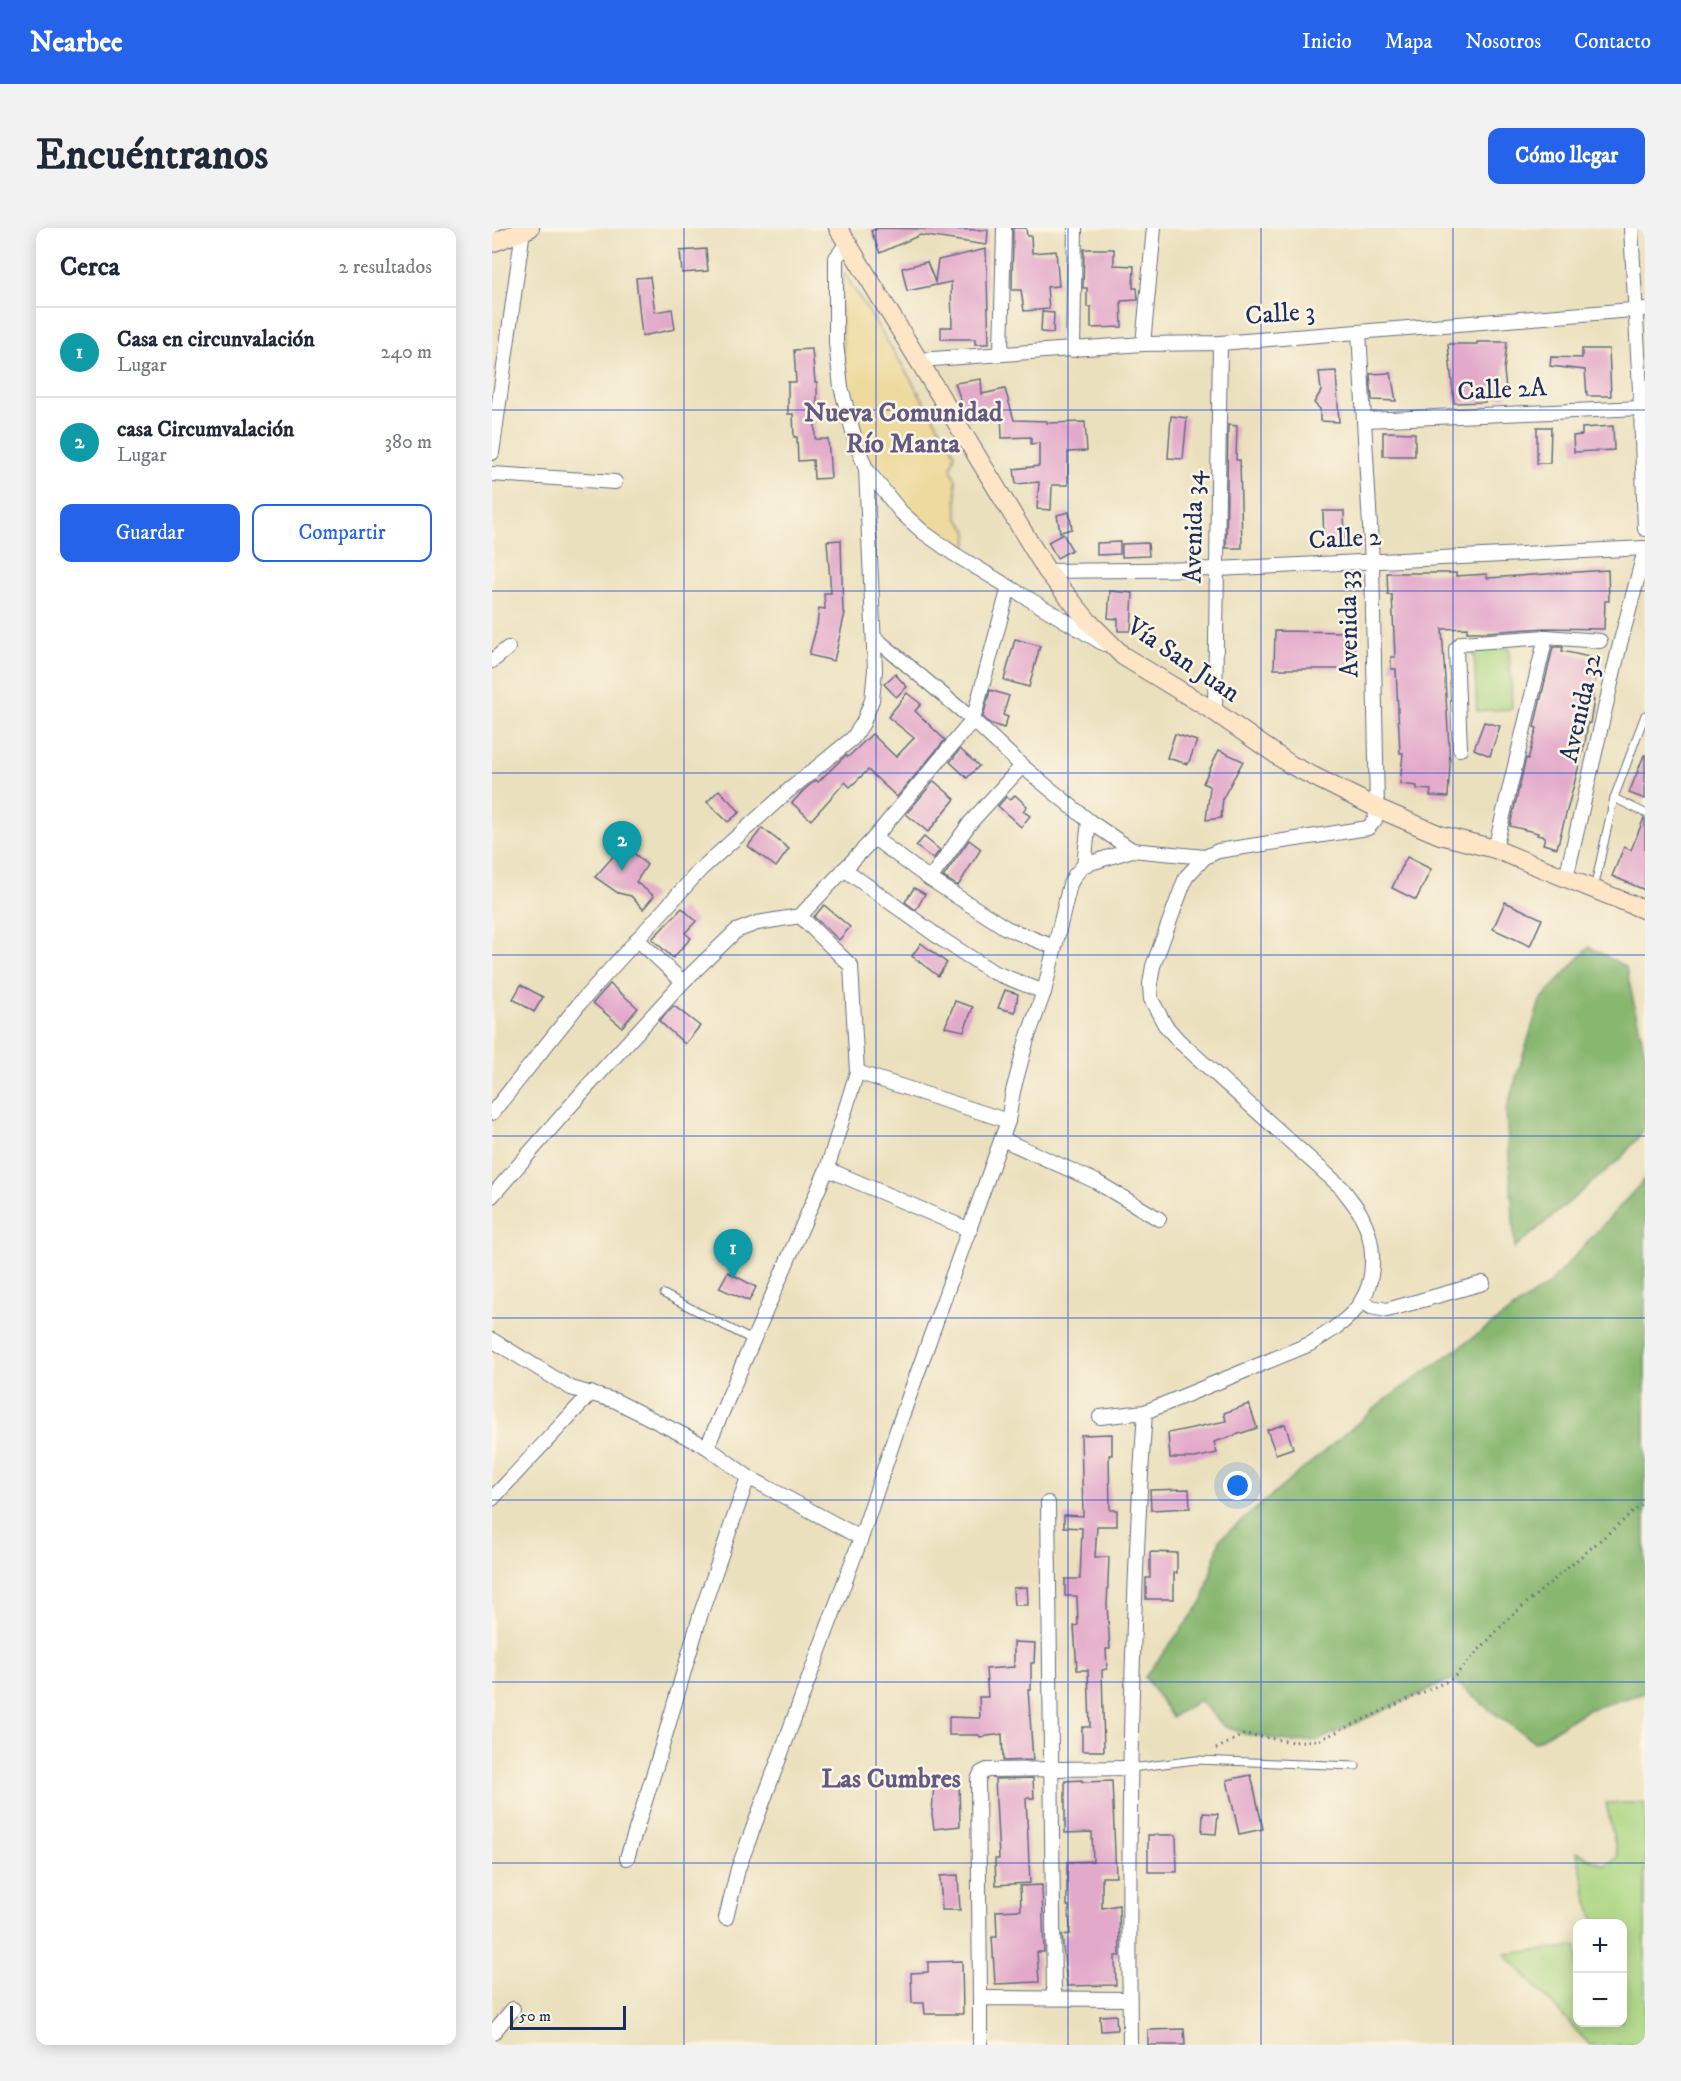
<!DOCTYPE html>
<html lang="es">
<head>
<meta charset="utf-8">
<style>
	:root { --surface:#fff; --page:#f2f2f3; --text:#1f2937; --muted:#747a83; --line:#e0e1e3; --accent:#2563eb }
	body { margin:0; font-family:"IM FELL DW Pica",serif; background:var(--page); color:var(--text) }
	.controls { position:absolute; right:18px; bottom:18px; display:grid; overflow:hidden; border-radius:12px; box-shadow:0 3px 15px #0003 }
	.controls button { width:54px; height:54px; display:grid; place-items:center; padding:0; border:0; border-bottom:2px solid var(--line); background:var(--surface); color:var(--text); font:30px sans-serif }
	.scale { position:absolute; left:18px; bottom:15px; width:116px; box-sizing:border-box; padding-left:6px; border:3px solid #1b2f5e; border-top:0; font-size:16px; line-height:21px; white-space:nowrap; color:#1b2f5e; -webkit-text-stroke:4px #fcf5e5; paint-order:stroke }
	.you { position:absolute; left:746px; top:1258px; width:21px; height:21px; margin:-15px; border:4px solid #fff; border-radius:50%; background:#1a73e8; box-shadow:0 0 0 9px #1a73e833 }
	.badge { display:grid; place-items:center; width:39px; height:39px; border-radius:50%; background:var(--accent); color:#fff; font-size:20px; font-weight:700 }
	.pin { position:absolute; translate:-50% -50px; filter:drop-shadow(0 2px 3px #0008) }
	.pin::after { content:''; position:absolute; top:32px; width:21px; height:18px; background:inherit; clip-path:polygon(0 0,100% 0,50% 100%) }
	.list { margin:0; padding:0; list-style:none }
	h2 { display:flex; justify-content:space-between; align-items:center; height:78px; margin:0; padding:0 24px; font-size:26px }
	h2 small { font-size:20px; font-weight:400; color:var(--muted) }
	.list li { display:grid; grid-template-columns:39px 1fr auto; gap:18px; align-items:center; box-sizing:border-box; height:90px; padding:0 24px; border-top:2px solid var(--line) }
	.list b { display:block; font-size:22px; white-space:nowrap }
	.list p { margin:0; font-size:20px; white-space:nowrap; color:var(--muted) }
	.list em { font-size:20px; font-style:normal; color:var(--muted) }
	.actions { display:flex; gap:12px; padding:18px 24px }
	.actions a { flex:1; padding:14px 0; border:2px solid var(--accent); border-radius:12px; text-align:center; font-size:21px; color:var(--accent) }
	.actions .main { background:var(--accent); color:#fff }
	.map { position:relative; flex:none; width:1153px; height:1817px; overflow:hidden; border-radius:12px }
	header { display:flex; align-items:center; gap:36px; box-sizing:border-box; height:84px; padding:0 30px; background:var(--accent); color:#fff }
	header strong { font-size:28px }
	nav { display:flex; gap:33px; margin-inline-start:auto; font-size:21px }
	.intro { display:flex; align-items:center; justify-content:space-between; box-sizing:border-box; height:144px; padding:0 36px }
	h1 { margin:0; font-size:42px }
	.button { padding:15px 27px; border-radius:12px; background:var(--accent); color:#fff; font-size:21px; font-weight:700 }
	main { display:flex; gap:36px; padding:0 36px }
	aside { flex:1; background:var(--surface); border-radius:12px; box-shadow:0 3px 15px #0003 }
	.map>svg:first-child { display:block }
	.green { fill:#abd682; stroke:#638270; stroke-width:1.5 }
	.forest { fill:#88b770; stroke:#527367; stroke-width:1.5 }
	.sand { fill:#eeda9e; stroke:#84847e; stroke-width:1.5 }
	.building { fill:#e3a9ca }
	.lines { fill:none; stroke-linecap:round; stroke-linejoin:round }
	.lane-casing { stroke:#646d7f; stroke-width:9 }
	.street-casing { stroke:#646d7f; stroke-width:16 }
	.secondary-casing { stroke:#646d7f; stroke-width:20 }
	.path { stroke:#646d7f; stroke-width:3; stroke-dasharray:1.5 4.5; stroke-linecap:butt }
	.lane { stroke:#fff; stroke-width:7 }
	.street { stroke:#fff; stroke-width:14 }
	.secondary { stroke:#fde5c5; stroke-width:18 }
	.grid { fill:none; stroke:#1d4ed8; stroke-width:1.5; stroke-opacity:0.55 }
	.labels { text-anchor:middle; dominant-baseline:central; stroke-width:5; stroke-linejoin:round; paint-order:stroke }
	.street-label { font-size:26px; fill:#1b2f5e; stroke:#fcf5e5 }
	.neighbourhood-label { font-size:27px; font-weight:bold; fill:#615a84; stroke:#fcf5e5 }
</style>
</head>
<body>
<header>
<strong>Nearbee</strong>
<nav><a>Inicio</a><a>Mapa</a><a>Nosotros</a><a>Contacto</a></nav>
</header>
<div class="intro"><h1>Encuéntranos</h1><a class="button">Cómo llegar</a></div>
<main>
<aside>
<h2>Cerca<small>2 resultados</small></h2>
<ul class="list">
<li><span class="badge" style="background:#0f9aa8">1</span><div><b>Casa en circunvalación</b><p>Lugar</p></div><em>240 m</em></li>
<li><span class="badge" style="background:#0f9aa8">2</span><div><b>casa Circumvalación</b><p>Lugar</p></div><em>380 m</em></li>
</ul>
<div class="actions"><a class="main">Guardar</a><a>Compartir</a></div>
</aside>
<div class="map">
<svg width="1153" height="1817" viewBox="0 0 1153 1817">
	<rect width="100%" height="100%" fill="#fcf5e5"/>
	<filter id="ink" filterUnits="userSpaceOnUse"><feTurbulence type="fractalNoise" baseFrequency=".0167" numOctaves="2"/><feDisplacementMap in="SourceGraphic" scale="12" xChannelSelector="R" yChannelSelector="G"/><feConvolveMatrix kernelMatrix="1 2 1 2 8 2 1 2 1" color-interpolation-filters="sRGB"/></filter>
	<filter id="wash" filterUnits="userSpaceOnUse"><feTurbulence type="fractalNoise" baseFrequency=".008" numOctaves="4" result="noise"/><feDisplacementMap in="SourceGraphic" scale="24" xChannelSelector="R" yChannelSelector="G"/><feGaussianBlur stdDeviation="1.35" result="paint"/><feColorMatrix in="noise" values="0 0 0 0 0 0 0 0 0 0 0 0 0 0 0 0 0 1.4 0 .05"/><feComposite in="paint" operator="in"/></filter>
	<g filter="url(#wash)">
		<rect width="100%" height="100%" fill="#ebe0bd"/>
		<!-- green -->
		<g class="green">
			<polygon points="1017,420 1020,481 985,483 982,422"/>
			<polygon points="1114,1575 1153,1575 1153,1817 1098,1817 1013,1726 1085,1718 1086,1794 1130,1794 1130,1696 1103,1695 1094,1667 1085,1624 1112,1638 1126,1629"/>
		</g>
		<!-- forest -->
		<g class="forest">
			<polygon points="1097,719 1134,739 1153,826 1153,901 1130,929 1023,1020 1014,883 1048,773"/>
			<polygon points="1153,951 1153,1465 1095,1482 1043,1514 999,1483 960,1451 827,1512 801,1514 753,1506 732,1498 707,1472 680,1489 653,1449 711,1373 728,1311 893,1172 1058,1055"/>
		</g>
		<!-- sand -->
		<path class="sand" d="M352,45l49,77 62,103 -4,16 5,11 1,37 11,14 -1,23c-46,-24 -90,-69 -110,-118 -11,-29 -13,-60 -14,-90 -2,-27 -4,-46 1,-73z"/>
		<g id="blocks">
			<!-- building -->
			<g class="building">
				<polygon points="387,0 496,2 495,16 494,17 428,7 388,25 379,3"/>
				<polygon points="521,0 534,0 535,8 539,8 540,25 564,23 567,58 555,59 557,81 532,83 529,62 520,62"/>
				<polygon points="214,21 216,43 190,45 188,23"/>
				<polygon points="494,21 497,116 483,116 483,111 449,111 449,99 460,99 459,54 415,63 410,40 435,34 443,54 446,32"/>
				<polygon points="592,21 622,21 622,37 642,38 641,60 645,60 646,72 629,73 630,99 599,100 599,79 595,79 595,60 591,60"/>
				<polygon points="158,49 163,84 180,81 183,101 150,108 144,50"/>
				<polygon points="550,84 562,85 561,105 549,104"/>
				<polygon points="985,114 1015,114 1012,143 1015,170 993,169 993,174 962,175 956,116 985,116"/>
				<polygon points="320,121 323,154 325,154 325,186 323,186 323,211 336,211 339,250 322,251 321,232 306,233 305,209 302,209 301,186 296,186 296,154 304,154 302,122"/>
				<polygon points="1090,121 1117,121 1119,168 1095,168 1093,142 1058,138 1059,129 1090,130"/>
				<polygon points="844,143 847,194 828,193 828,181 822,175 829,163 827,144"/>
				<polygon points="899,145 904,173 880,172 878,146"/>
				<polygon points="489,151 490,166 513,161 522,192 555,193 555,195 593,194 595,223 576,224 576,257 560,257 559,282 545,281 547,254 524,256 522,241 547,238 547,215 539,216 539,209 510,210 509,186 499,188 499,186 477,193 474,188 463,155"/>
				<polygon points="679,188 695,190 691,231 676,230"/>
				<polygon points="736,197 745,198 744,232 748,232 750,320 734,320"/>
				<polygon points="1121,198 1122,222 1082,224 1081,208 1090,207 1090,200"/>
				<polygon points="1045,199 1059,199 1058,235 1045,235"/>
				<polygon points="891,204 923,205 923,228 891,228"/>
				<polygon points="831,283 852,283 853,319 832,319"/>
				<polygon points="577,284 580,301 568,304 565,287"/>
				<polygon points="571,306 580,322 565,330 556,314"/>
				<polygon points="349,312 351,384 353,385 342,433 317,427 325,397 327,380 333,381 332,365 339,365 335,313"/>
				<polygon points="628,314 628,326 605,327 605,315"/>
				<polygon points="656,315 657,328 630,329 630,316"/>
				<polygon points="1116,342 1117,373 1113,373 1112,401 1053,400 996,404 975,404 975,400 950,401 958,536 956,569 938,568 939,562 925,561 925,558 908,556 911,525 908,525 904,441 899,441 899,429 903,429 900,367 896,367 895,345 964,345 964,348 995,346 995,350"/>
				<polygon points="618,363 641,365 639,403 626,403 626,391 616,390"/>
				<polygon points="783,403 862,404 862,441 782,441"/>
				<polygon points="523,411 548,418 537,459 512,452"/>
				<polygon points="1061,419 1071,419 1070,423 1106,431 1100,472 1102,472 1098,495 1096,495 1093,515 1065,620 1051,616 1053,609 1045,607 1046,605 1018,598 1034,530 1036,531 1045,500 1042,499"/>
				<polygon points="403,446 415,459 404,469 392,456"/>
				<polygon points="498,462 517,468 511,487 516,489 512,500 497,495 491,489"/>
				<polygon points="415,465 429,476 423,483 453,512 405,569 376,542 358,559 353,554 319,592 300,575 312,562 324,552 326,554 354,527 356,529 380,506 404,529 422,510 396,489"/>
				<polygon points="992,494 1008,498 998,528 982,521"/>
				<polygon points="683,506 705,513 696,536 675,530"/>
				<polygon points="468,521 487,538 475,550 458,534"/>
				<polygon points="727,522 751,533 731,570 729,590 714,592 718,559 711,555"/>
				<polygon points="1152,527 1153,527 1153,571 1137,565"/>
				<polygon points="442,553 463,571 436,604 414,586"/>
				<polygon points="227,562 248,584 236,594 215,574"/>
				<polygon points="523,567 535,578 531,583 538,588 529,599 506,578 514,569 518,572"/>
				<polygon points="1152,590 1153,591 1153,662 1120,648 1132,619 1139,622"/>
				<polygon points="270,600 297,621 284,639 256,618"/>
				<polygon points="432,609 448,622 441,631 424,618"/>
				<polygon points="477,612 489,621 466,658 451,649"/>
				<polygon points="132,616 155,637 144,654 162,668 151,681 139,668 126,665 103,649"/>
				<polygon points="915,629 939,641 924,672 900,660"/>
				<polygon points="422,660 433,666 424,682 413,674"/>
				<polygon points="1013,674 1050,691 1038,718 1001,701"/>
				<polygon points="332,677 358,699 347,712 322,689"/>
				<polygon points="190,680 204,693 193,705 199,710 181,730 160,711"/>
				<polygon points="429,715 455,735 446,748 420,728"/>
				<polygon points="118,756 146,780 130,799 101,775"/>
				<polygon points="29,757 51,769 42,784 21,771"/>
				<polygon points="513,762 526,766 523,784 506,780"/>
				<polygon points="463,773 481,779 472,803 453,799"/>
				<polygon points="182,778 208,798 193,816 167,793"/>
				<polygon points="236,1044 264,1059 257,1073 227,1060"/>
				<polygon points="757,1176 765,1200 722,1214 725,1225 703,1230 678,1230 676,1205 734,1193 732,1185"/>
				<polygon points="793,1196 801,1220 784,1226 775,1202"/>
				<polygon points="620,1206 620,1227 617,1227 618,1282 625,1282 625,1298 605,1298 603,1329 617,1329 615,1377 618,1421 614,1421 615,1441 610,1442 612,1523 590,1523 590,1499 598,1499 596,1442 585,1442 582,1398 586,1397 585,1368 573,1368 573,1351 588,1351 590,1300 572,1299 572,1287 591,1288 589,1207"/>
				<polygon points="697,1261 698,1280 659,1282 658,1262"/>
				<polygon points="658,1324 685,1325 685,1345 682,1345 682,1371 654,1371 654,1350 658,1350"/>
				<polygon points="535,1359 536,1377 522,1377 521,1360"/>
				<polygon points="522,1414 543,1415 542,1435 539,1435 539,1461 536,1461 541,1532 511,1533 510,1506 488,1509 487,1507 457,1507 457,1489 488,1490 487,1469 496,1469 494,1441 522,1439"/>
				<polygon points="759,1547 771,1601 747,1606 735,1552"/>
				<polygon points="541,1550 542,1570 534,1570 538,1655 504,1657 503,1631 507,1631 503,1551"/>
				<polygon points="590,1552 590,1554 620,1553 624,1649 610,1649 610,1680 627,1677 628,1728 623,1728 624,1757 575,1758 570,1707 578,1706 577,1678 575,1678 575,1634 601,1633 600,1604 573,1605 573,1553"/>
				<polygon points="442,1554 467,1554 468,1598 442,1601 440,1586"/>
				<polygon points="711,1585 726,1586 724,1606 710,1605"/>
				<polygon points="656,1607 684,1607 685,1644 656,1644"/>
				<polygon points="466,1647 468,1682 450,1682 448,1648"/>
				<polygon points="550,1657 552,1724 545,1724 547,1754 503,1756 500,1709 505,1709 504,1683 529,1682 528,1658"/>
				<polygon points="470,1733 471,1786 433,1786 432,1775 420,1775 419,1745 436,1744 436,1734"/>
				<polygon points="624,1787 625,1802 609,1803 608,1788"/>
				<polygon points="692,1801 693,1817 656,1817 656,1802"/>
			</g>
		</g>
	</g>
	<g filter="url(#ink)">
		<use href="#blocks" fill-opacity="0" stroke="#646d7f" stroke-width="1.5"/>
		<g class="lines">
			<defs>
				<g id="lane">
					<polyline points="1122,570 1153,585"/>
					<polyline points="1102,661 1122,570 1153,487"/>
					<polyline points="172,1066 262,1113"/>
					<polyline points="639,1540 704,1532 864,1538"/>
				</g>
				<g id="street">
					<polyline points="1139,0 1149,180 1153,301"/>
					<polyline points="355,15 344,30 344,115 349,159 364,215 374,241 409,284 431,304 462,326 612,416"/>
					<polyline points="651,116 662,0"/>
					<polyline points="581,122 583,0"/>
					<polyline points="509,125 512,0"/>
					<polyline points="427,132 651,116 728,115 1153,81"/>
					<polyline points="873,192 1149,180"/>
					<polyline points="0,225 31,2"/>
					<polyline points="0,246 123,254"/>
					<polyline points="555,343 725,341 1153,320"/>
					<polyline points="383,410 481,492 530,538 597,593 640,622"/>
					<polyline points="0,433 16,420"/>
					<polyline points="723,484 728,115"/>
					<polyline points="968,521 964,421 970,415 1054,409 1108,413"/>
					<polyline points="382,610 438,651 514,700 562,719"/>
					<polyline points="1003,621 1054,409"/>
					<polyline points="592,637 597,593"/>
					<polyline points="352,641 448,710 501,744 552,764"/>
					<polyline points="1074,650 1128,416 1153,322"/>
					<polyline points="438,651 478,595 530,538"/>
					<polyline points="145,711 191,754"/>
					<polyline points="365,844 516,893"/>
					<polyline points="0,885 87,776 209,641 296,563 361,510 371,495 380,472 383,442 374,241"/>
					<polyline points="510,911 603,953 667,991"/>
					<polyline points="335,941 478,1002"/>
					<polyline points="0,968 95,859 191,754 244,703 265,695 308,688 382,610 481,492 517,359"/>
					<polyline points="871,1073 879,1079 895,1082 991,1055"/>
					<polyline points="0,1112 79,1160 124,1173 215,1219 256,1249 369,1310"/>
					<path d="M653,1184l165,-68c33,-20 61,-38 62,-80 1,-16 -3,-34 -11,-49 -5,-10 -13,-18 -19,-27l-163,-147 -14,-16 -14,-26 -1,-15 3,-18 33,-89 19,-20 13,-6 150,-23 7,-8 2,-12 -5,-246 -13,-230"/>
					<path d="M608,1189l45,-5c-15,211 -17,422 -15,633"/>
					<polyline points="215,1219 335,941 365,844 359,738 308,688"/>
					<polyline points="0,1271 99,1165"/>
					<polyline points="556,1275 562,1769"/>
					<polyline points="135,1630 166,1532 209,1385 256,1249"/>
					<polyline points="234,1690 246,1641 369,1310 405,1202 516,893 521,863 535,811 552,764 578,656 583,647 592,637 640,622 713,629"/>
					<polyline points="488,1770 486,1552 489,1545 495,1542 637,1540"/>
					<polyline points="0,1806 21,1781"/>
					<polyline points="488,1817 488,1770 637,1771"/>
				</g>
				<g id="secondary">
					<polyline points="346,0 555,343 596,393 631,428 723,484 799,537 885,580 948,607 1003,621 1153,682"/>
					<polyline points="0,15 38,0"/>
				</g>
			</defs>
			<!-- lane casing -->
			<use href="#lane" class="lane-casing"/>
			<!-- street casing -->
			<use href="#street" class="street-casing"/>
			<!-- secondary casing -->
			<use href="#secondary" class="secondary-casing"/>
			<!-- path -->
			<polyline class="path" points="724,1521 753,1506 801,1514 827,1512 960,1451 1017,1390 1153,1274"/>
			<!-- lane -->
			<use href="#lane" class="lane"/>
			<!-- street -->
			<use href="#street" class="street"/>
			<!-- secondary -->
			<use href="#secondary" class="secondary"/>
		</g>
	</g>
	<!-- grid -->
	<path class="grid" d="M192,0v1817M384,0v1817M576,0v1817M769,0v1817M961,0v1817M0,182h1153M0,363h1153M0,545h1153M0,727h1153M0,908h1153M0,1090h1153M0,1272h1153M0,1454h1153M0,1635h1153"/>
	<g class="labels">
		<!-- street labels -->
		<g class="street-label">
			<text transform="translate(788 86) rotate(-4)">Calle 3</text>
			<text transform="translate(1010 162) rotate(-3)">Calle 2A</text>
			<text transform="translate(702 299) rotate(-89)">Avenida 34</text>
			<text transform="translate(853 311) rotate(-3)">Calle 2</text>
			<text transform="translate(857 396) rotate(-91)">Avenida 33</text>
			<text transform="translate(691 432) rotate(34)">Vía San Juan</text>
			<text transform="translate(1089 480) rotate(-77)">Avenida 32</text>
		</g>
		<!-- neighbourhood labels -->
		<g class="neighbourhood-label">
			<text x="411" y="185">Nueva Comunidad<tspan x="411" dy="31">Río Manta</tspan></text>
			<text x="399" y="1551">Las Cumbres</text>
		</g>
	</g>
</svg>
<div class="controls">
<button>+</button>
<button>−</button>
</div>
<div class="scale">50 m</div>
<div class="you"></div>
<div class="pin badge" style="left:241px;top:1051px;background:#0f9aa8">1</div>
<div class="pin badge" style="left:130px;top:643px;background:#0f9aa8">2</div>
</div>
</main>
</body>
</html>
